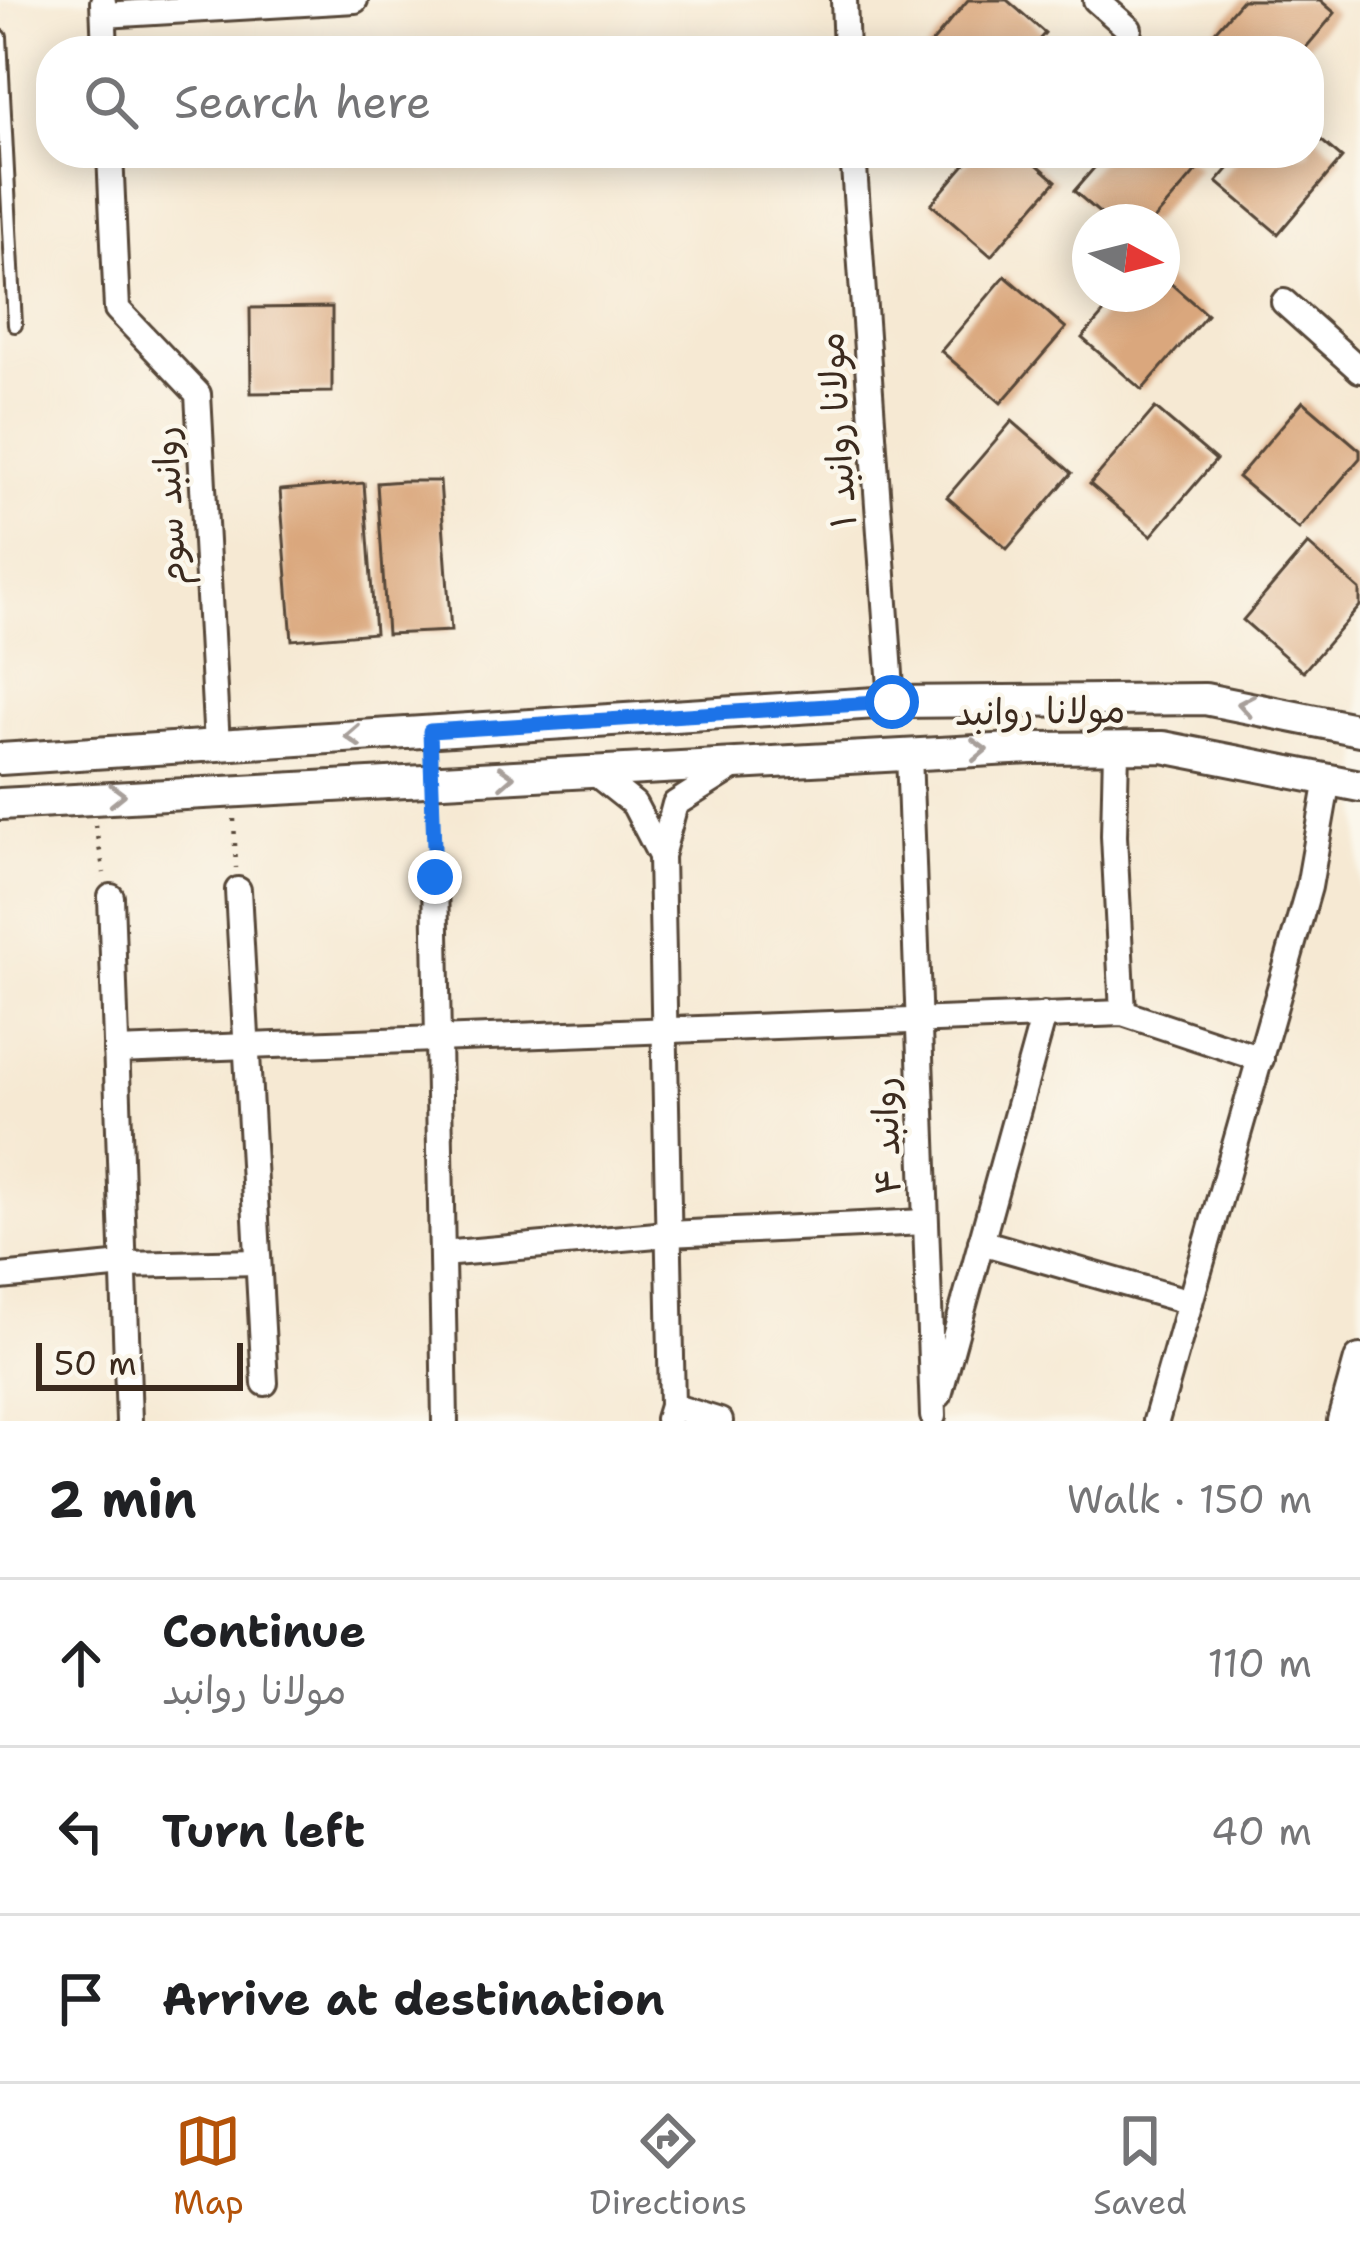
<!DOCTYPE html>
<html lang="en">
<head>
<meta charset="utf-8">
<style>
	:root { --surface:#fff; --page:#f2f2f2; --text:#202124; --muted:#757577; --line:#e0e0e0; --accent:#b45309 }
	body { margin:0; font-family:"Shantell Sans","Playpen Sans Arabic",sans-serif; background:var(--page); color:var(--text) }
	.compass { position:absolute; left:1072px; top:204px; width:108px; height:108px; border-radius:50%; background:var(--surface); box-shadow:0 6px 30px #0003; rotate:97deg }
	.scale { position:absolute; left:36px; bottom:30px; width:207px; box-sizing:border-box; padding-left:12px; border:6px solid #3b2a1e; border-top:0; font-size:33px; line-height:42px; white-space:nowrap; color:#3b2a1e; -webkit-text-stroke:9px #fbf7ec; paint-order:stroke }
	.stop { position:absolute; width:36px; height:36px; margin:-27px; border:9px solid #1a73e8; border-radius:50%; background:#fff }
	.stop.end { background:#1a73e8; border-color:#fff; box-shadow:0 3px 12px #0008 }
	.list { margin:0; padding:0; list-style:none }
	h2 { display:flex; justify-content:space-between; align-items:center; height:156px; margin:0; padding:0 48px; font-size:51px }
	h2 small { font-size:39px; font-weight:400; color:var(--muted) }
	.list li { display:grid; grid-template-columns:78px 1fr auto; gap:36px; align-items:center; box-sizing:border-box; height:168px; padding:0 48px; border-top:3px solid var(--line) }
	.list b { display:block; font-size:45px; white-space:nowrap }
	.list p { margin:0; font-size:39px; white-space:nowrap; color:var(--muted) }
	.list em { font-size:39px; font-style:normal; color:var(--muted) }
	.icon { flex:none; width:66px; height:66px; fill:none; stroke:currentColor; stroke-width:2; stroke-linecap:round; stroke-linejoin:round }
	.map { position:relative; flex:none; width:1360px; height:1421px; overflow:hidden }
	.search { position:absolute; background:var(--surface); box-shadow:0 6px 30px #0003; left:36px; right:36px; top:36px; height:132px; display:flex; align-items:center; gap:30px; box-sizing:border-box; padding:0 42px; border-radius:48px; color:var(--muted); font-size:45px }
	.sheet { height:660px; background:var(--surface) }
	nav { display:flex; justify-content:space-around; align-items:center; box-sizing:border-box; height:168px; border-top:3px solid var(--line); background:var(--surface); font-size:33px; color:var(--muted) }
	nav a { display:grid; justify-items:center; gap:6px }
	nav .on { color:var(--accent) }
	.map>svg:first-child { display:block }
	.building { fill:#daa77d }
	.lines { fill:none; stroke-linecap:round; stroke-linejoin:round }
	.service-casing { stroke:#574739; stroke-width:18 }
	.minor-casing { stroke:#574739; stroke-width:30 }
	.tertiary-casing { stroke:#574739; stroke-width:36 }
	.path { stroke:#574739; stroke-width:4.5; stroke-dasharray:3 9; stroke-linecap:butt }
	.service { stroke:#fff; stroke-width:12 }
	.minor { stroke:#fff; stroke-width:24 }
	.tertiary { stroke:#fff; stroke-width:30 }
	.oneway { stroke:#a79f9a }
	.route { stroke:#1a73e8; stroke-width:15 }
	.labels { text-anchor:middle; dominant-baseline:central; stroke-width:9; stroke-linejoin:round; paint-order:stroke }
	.street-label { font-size:36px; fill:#3b2a1e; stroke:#fbf7ec }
</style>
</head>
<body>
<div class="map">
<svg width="1360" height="1421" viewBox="0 0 1360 1421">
	<rect width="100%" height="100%" fill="#fbf7ec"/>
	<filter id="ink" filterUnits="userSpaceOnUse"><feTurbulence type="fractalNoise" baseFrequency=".00833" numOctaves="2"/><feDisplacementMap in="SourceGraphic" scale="24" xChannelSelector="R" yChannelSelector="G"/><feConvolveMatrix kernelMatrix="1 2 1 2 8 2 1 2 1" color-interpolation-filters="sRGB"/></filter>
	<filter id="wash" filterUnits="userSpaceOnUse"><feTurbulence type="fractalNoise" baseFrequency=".004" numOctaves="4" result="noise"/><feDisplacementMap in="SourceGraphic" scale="48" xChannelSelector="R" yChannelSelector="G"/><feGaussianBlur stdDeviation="2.7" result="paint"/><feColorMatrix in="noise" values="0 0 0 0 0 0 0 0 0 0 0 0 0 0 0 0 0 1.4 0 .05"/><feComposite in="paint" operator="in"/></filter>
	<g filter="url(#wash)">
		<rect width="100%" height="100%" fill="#f6e9d3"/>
		<g id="blocks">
			<!-- building -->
			<g class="building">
				<polygon points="968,0 1007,0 1045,33 1029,51 925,51"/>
				<polygon points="1242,0 1320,0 1335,13 1303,51 1227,51 1210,37"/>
				<polygon points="1309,130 1342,158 1278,234 1217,182 1242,153 1309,153"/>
				<polygon points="975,153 1024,153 1056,181 991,256 931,204"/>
				<polygon points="1107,153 1182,153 1199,168 1152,222 1110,222 1074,191"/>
				<polygon points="1005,276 1066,328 1001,403 941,351"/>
				<polygon points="1162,276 1207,315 1142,390 1082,338 1120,294 1162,294"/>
				<polygon points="332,307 332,392 251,393 250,308"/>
				<polygon points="1303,401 1360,450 1360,458 1299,529 1238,477"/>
				<polygon points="1155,408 1216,460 1151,536 1090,484"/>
				<polygon points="1012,421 1072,473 1007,549 947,497"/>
				<polygon points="403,481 440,481 451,631 387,634 377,483"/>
				<polygon points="364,483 375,633 292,640 280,490"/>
				<polygon points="1308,544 1360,590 1360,606 1303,672 1243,620"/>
			</g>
		</g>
	</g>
	<g filter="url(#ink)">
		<use href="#blocks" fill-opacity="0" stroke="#574739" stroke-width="3"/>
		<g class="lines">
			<defs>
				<polyline id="service" points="0,37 15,325"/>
				<g id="minor">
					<polyline points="844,0 846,51"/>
					<polyline points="1096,0 1129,29"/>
					<polyline points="103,2 105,51"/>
					<polyline points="104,15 355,0"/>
					<polyline points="110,153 117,309 198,394 217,745"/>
					<polyline points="853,153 892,702"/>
					<polyline points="1284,302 1360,370"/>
					<polyline points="1116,749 1114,836 1123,1013"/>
					<polyline points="909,753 933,1416"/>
					<polyline points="595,773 634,804 661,856"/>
					<polyline points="435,877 445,1421"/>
					<polyline points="238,890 265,1383"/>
					<polyline points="111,897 129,1421"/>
					<polyline points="116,1051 1123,1013 1261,1059"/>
					<polyline points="981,1242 1190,1302"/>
					<polyline points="442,1254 668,1234 925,1222"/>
					<polyline points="0,1277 124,1265 258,1262"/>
					<polyline points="939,1395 1044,1015"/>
					<polyline points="672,1406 661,856 675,804 735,766"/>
					<polyline points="668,1419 672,1406 720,1421"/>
					<polyline points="1156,1421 1309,887 1328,779"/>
				</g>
				<g id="tertiary">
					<polyline points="0,759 892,702 1205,699 1360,730"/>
					<polyline points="0,804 1032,748 1163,747 1360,786"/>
					<polyline points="1343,1421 1360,1360"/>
				</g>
			</defs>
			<!-- service casing -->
			<use href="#service" class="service-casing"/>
			<!-- minor casing -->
			<use href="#minor" class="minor-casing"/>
			<!-- tertiary casing -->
			<use href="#tertiary" class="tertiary-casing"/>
			<!-- path -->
			<g class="path">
				<polyline points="432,810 434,853"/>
				<polyline points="234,819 236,868"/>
				<polyline points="95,825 104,873"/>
			</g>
			<!-- service -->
			<use href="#service" class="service"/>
			<!-- minor -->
			<use href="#minor" class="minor"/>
			<!-- tertiary -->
			<use href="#tertiary" class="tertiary"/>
		</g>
		<!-- one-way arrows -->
		<defs><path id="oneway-chevron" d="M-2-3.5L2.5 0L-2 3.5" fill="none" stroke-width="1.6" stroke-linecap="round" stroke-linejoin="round" transform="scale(3)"/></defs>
		<g class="oneway">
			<use href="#oneway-chevron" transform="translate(1246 705) rotate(-170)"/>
			<use href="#oneway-chevron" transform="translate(353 736) rotate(177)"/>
			<use href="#oneway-chevron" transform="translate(979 750) rotate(-2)"/>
			<use href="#oneway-chevron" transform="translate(506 777) rotate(-3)"/>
			<use href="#oneway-chevron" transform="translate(117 795) rotate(-1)"/>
		</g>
	</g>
	<g class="lines" filter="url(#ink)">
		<!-- route -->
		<polyline class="route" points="435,877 430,731 892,702"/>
	</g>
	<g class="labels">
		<!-- street labels -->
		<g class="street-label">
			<text transform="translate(837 430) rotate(-94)">مولانا روانبد ۱</text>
			<text transform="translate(169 506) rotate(-93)">روانبد سوم</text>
			<text transform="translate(1040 711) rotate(-1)">مولانا روانبد</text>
			<text transform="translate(886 1136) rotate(-92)">روانبد ۴</text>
		</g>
	</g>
</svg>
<svg class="compass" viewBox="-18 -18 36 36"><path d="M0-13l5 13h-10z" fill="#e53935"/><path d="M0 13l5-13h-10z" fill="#757577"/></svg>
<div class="scale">50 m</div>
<div class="stop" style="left:892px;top:702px"></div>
<div class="stop end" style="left:435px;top:877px"></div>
<div class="search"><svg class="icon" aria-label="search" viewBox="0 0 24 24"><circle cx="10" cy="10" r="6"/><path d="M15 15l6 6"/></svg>Search here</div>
</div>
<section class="sheet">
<h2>2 min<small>Walk · 150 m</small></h2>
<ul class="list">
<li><svg class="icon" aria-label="ahead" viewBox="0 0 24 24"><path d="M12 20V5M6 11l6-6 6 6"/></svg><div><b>Continue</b><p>مولانا روانبد</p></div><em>110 m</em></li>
<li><svg class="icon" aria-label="left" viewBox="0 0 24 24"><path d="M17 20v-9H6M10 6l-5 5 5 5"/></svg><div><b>Turn left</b></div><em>40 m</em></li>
<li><svg class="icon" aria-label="arrive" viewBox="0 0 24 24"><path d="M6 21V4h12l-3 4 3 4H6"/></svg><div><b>Arrive at destination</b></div></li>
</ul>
</section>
<nav>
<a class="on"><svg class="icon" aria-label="map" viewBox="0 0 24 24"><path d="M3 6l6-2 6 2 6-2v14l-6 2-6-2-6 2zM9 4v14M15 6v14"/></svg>Map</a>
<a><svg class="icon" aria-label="directions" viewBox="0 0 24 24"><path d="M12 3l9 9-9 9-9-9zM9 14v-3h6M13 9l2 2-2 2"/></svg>Directions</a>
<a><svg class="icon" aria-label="saved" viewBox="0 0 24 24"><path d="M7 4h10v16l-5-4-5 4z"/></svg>Saved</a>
</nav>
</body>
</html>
